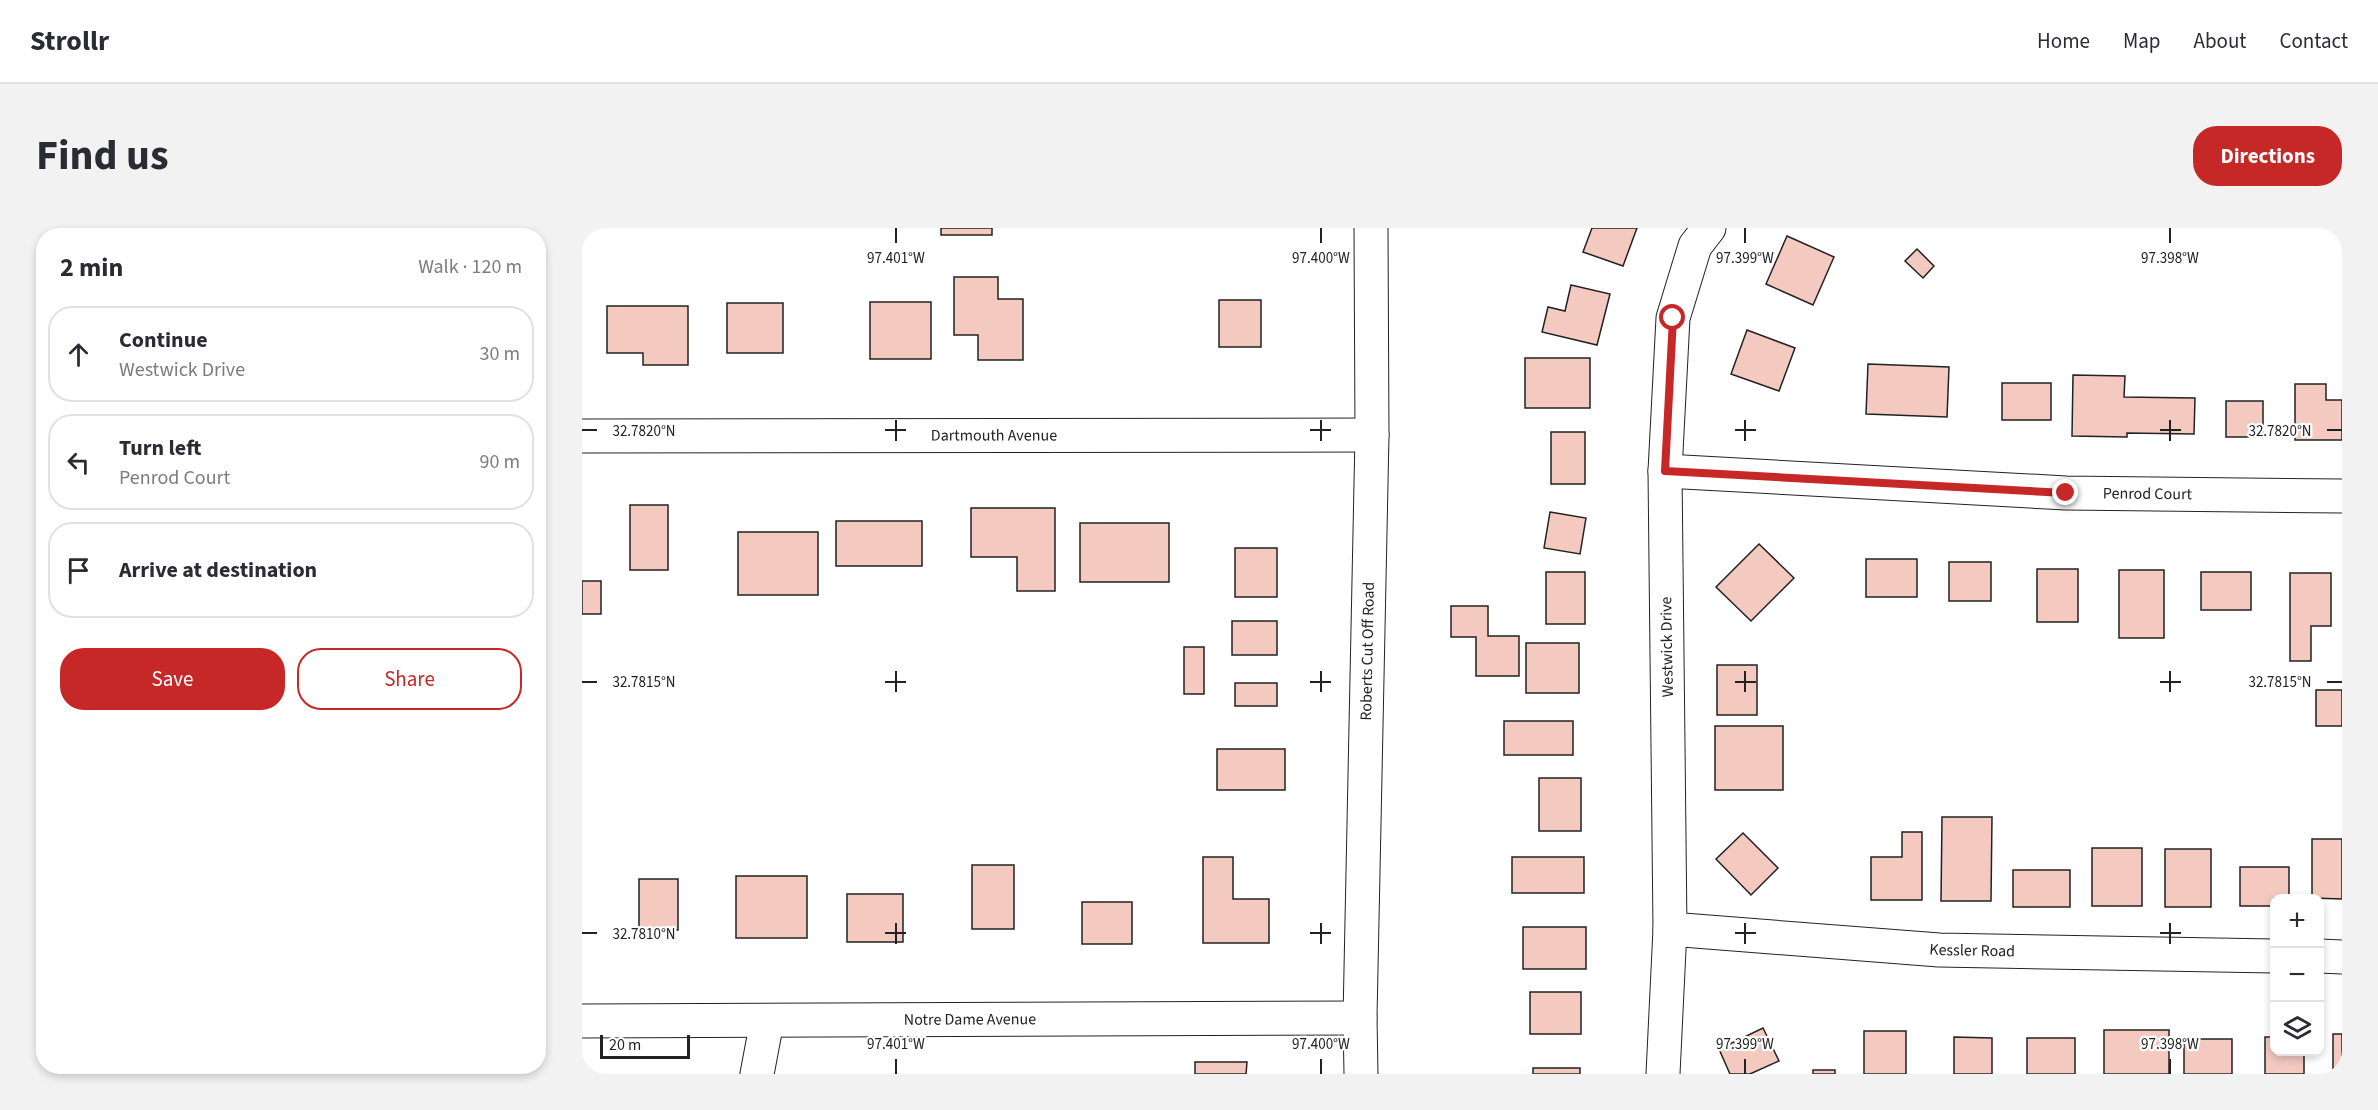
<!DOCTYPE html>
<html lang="en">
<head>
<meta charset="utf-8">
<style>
	:root { --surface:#fff; --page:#f2f2f3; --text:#2b2b33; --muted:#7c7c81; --line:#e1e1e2; --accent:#c62828 }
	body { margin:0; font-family:"Source Sans 3",sans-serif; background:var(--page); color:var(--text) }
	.controls { position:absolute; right:18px; bottom:18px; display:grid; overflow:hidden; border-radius:12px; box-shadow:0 3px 9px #0003 }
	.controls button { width:54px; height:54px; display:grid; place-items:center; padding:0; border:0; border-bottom:2px solid var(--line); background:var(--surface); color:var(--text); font:30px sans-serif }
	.scale { position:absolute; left:18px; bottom:15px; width:90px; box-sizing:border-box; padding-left:6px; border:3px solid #222; border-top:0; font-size:16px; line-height:21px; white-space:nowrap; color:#222; -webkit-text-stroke:4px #fff; paint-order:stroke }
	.stop { position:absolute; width:18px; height:18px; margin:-14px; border:4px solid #c62828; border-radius:50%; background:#fff }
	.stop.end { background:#c62828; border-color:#fff; box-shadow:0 2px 6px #0008 }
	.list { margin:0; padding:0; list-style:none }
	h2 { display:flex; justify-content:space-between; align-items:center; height:78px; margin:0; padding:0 24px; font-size:26px }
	h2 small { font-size:20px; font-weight:400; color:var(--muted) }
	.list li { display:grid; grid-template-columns:39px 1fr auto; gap:18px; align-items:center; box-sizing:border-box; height:96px; margin:0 12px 12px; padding:0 12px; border:2px solid var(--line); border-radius:24px }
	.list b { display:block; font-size:22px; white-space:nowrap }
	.list p { margin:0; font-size:20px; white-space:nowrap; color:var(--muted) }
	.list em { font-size:20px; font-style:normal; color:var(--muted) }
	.actions { display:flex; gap:12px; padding:18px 24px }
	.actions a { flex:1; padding:14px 0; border:2px solid var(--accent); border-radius:24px; text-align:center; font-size:21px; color:var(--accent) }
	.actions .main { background:var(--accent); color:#fff }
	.icon { flex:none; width:33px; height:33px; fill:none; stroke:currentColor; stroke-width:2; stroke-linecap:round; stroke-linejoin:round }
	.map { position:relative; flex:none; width:1760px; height:846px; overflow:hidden; border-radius:24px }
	header { display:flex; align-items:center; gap:36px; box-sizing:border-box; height:84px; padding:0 30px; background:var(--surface); border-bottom:2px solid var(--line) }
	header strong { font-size:28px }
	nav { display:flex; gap:33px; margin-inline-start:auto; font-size:21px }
	.intro { display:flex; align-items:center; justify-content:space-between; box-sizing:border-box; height:144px; padding:0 36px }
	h1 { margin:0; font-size:42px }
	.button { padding:15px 27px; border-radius:24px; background:var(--accent); color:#fff; font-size:21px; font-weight:700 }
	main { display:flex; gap:36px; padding:0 36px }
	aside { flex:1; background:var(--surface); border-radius:24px; box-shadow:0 3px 9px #0003 }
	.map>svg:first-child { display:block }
	.building { fill:#f3c9c0; stroke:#222; stroke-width:1.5 }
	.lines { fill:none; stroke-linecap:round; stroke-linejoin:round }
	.minor-casing { stroke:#222; stroke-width:35 }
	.minor { stroke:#fff; stroke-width:33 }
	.route { stroke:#c62828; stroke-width:8 }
	.ticks { fill:none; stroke:#222; stroke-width:2 }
	.labels { text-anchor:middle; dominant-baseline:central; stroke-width:4.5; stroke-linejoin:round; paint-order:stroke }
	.street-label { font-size:16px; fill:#222; stroke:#fff }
	.ticks-label { font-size:15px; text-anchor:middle; fill:#222; stroke:#fff; stroke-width:4.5; stroke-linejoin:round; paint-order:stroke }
</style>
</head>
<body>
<header>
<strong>Strollr</strong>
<nav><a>Home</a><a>Map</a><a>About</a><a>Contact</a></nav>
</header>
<div class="intro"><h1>Find us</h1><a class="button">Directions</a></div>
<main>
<aside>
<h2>2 min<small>Walk · 120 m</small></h2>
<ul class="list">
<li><svg class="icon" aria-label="ahead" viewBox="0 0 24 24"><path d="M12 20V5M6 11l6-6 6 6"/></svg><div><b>Continue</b><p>Westwick Drive</p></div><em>30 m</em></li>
<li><svg class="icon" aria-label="left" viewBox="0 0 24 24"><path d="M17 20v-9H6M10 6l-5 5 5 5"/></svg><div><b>Turn left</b><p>Penrod Court</p></div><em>90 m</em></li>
<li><svg class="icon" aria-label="arrive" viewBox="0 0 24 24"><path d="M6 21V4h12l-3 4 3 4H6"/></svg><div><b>Arrive at destination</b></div></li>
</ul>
<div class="actions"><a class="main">Save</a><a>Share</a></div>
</aside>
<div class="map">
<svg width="1760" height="846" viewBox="0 0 1760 846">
	<rect width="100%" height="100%" fill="#fff"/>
	<!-- building -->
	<g class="building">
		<rect x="359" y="0" width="51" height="7"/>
		<polygon points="1010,0 1055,0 1041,38 1001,24"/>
		<polygon points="1205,8 1252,29 1231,77 1184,56"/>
		<polygon points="1335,21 1352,38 1341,50 1323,33"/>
		<polygon points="372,49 416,49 416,71 441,71 441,132 396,132 396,107 372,107"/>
		<polygon points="989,57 1028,66 1015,117 960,104 966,79 983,83"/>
		<rect x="637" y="72" width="42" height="47"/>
		<rect x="288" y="74" width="61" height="57"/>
		<rect x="145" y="75" width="56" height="50"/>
		<polygon points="25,78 106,78 106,137 61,137 61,125 25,125"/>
		<polygon points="1165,102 1213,120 1197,163 1149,146"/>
		<rect x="943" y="130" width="65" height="50"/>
		<polygon points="1286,136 1367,139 1365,189 1284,186"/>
		<polygon points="1491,147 1543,148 1542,169 1613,170 1612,206 1545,205 1545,209 1490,208"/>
		<rect x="1420" y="155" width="49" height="37"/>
		<polygon points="1713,156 1744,156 1744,172 1760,172 1760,212 1713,212"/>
		<rect x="1644" y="173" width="37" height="36"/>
		<rect x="969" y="204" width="34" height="52"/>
		<rect x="48" y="277" width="38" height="65"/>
		<polygon points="389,280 473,280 473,363 435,363 435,329 389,329"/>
		<polygon points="968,284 1004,290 998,326 962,320"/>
		<rect x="254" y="293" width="86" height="45"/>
		<rect x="498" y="295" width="89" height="59"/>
		<rect x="156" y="304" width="80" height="63"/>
		<polygon points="1177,316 1212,350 1169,393 1134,359"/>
		<rect x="653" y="320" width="42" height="49"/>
		<rect x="1284" y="331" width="51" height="38"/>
		<rect x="1367" y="334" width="42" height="39"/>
		<rect x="1455" y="341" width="41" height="53"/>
		<rect x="1537" y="342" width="45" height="68"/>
		<rect x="964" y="344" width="39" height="52"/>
		<rect x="1619" y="344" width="50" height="38"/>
		<polygon points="1708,345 1749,345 1749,398 1729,398 1729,433 1708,433"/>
		<rect x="0" y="353" width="19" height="33"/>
		<polygon points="869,378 906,378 906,408 937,408 937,448 894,448 894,409 869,409"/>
		<rect x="650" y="393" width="45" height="34"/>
		<rect x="944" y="415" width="53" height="50"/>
		<rect x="602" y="419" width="20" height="47"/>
		<rect x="1135" y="437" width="40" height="50"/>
		<rect x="653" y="455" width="42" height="23"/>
		<rect x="1734" y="462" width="26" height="36"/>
		<rect x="922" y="493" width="69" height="34"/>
		<rect x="1133" y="498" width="68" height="64"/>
		<rect x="635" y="521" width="68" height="41"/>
		<rect x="957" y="550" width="42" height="53"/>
		<polygon points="1360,589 1410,589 1409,673 1359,673"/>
		<polygon points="1320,604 1340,604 1340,672 1289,672 1289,629 1320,629"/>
		<polygon points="1161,605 1196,640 1169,667 1134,631"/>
		<polygon points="1730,611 1760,611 1760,671 1730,670"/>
		<rect x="1510" y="620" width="50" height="58"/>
		<rect x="1583" y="621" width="46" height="58"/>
		<polygon points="621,629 651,629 651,671 687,671 687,715 621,715"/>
		<rect x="930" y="629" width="72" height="36"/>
		<rect x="390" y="637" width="42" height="64"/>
		<polygon points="1658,639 1707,639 1707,670 1692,670 1692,678 1658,678"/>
		<rect x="1431" y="642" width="57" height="37"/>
		<rect x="154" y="648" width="71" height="62"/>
		<rect x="57" y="651" width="39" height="51"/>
		<rect x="265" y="666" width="56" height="48"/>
		<rect x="500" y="674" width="50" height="42"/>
		<rect x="941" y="699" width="63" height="42"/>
		<rect x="948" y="764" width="51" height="42"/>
		<polygon points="1181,800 1197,833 1168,846 1148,846 1137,821"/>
		<rect x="1522" y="802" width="65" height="44"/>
		<rect x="1282" y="803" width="42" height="43"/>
		<rect x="1751" y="806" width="9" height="38"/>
		<polygon points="1372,809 1410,810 1410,846 1372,846"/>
		<polygon points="1683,809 1692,809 1692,824 1722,824 1722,846 1683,846"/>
		<rect x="1445" y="810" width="48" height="36"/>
		<rect x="1602" y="811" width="48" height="35"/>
		<polygon points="613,834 665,834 664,846 613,846"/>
		<rect x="951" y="840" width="47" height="6"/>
		<rect x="1231" y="842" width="22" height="4"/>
	</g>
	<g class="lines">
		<defs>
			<g id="minor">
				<path id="s1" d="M0,208l790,-1"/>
				<path id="s2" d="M1083,243l401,22 276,3"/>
				<path id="s3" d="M1088,701l269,21 335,6"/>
				<polyline points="1738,728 1760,729"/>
				<path id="s4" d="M0,793l778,-3"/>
				<polyline points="175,846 185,793"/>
				<path id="s5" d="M779,846l-1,-56 12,-583 -1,-207"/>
				<polyline points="1081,846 1088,701 1083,243 1091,90 1113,18 1127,0"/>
			</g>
		</defs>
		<!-- minor casing -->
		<use href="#minor" class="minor-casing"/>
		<!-- minor -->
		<use href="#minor" class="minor"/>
	</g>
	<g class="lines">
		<!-- route -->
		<polyline class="route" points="1091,90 1083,243 1484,265"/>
	</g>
	<!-- ticks -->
	<path class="ticks" d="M314,0v15M739,0v15M1163,0v15M1588,0v15M314,192v21M739,192v21M1163,192v21M1588,192v21M0,202h15M303,202h21M728,202h21M1153,202h21M1578,202h21M1745,202h15M314,443v21M739,443v21M1163,443v21M1588,443v21M0,454h15M303,454h21M728,454h21M1153,454h21M1578,454h21M1745,454h15M314,695v21M739,695v21M1163,695v21M1588,695v21M0,705h15M303,705h21M728,705h21M1153,705h21M1578,705h21M314,831v15M739,831v15M1163,831v15M1588,831v15"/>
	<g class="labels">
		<!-- street labels -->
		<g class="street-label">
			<text stroke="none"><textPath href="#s1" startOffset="412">Dartmouth Avenue</textPath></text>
			<text stroke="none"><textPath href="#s2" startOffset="483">Penrod Court</textPath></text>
			<text transform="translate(1085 419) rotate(-91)">Westwick Drive</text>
			<text stroke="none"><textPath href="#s5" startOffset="423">Roberts Cut Off Road</textPath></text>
			<text stroke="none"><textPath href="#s3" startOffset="303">Kessler Road</textPath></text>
			<text stroke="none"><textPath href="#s4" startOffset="388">Notre Dame Avenue</textPath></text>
		</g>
	</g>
	<g class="ticks-label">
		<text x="314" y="35">97.401°W</text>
		<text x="739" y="35">97.400°W</text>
		<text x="1163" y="35">97.399°W</text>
		<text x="1588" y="35">97.398°W</text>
		<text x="62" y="208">32.7820°N</text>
		<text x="1698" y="208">32.7820°N</text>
		<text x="62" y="459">32.7815°N</text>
		<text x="1698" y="459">32.7815°N</text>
		<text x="62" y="711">32.7810°N</text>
		<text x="314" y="821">97.401°W</text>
		<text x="739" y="821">97.400°W</text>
		<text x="1163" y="821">97.399°W</text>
		<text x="1588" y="821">97.398°W</text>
	</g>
</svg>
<div class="controls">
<button>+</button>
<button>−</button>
<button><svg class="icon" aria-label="layers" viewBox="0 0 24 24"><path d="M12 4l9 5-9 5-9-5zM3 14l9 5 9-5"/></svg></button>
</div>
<div class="scale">20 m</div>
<div class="stop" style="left:1091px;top:90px"></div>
<div class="stop end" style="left:1484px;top:265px"></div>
</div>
</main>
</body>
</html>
